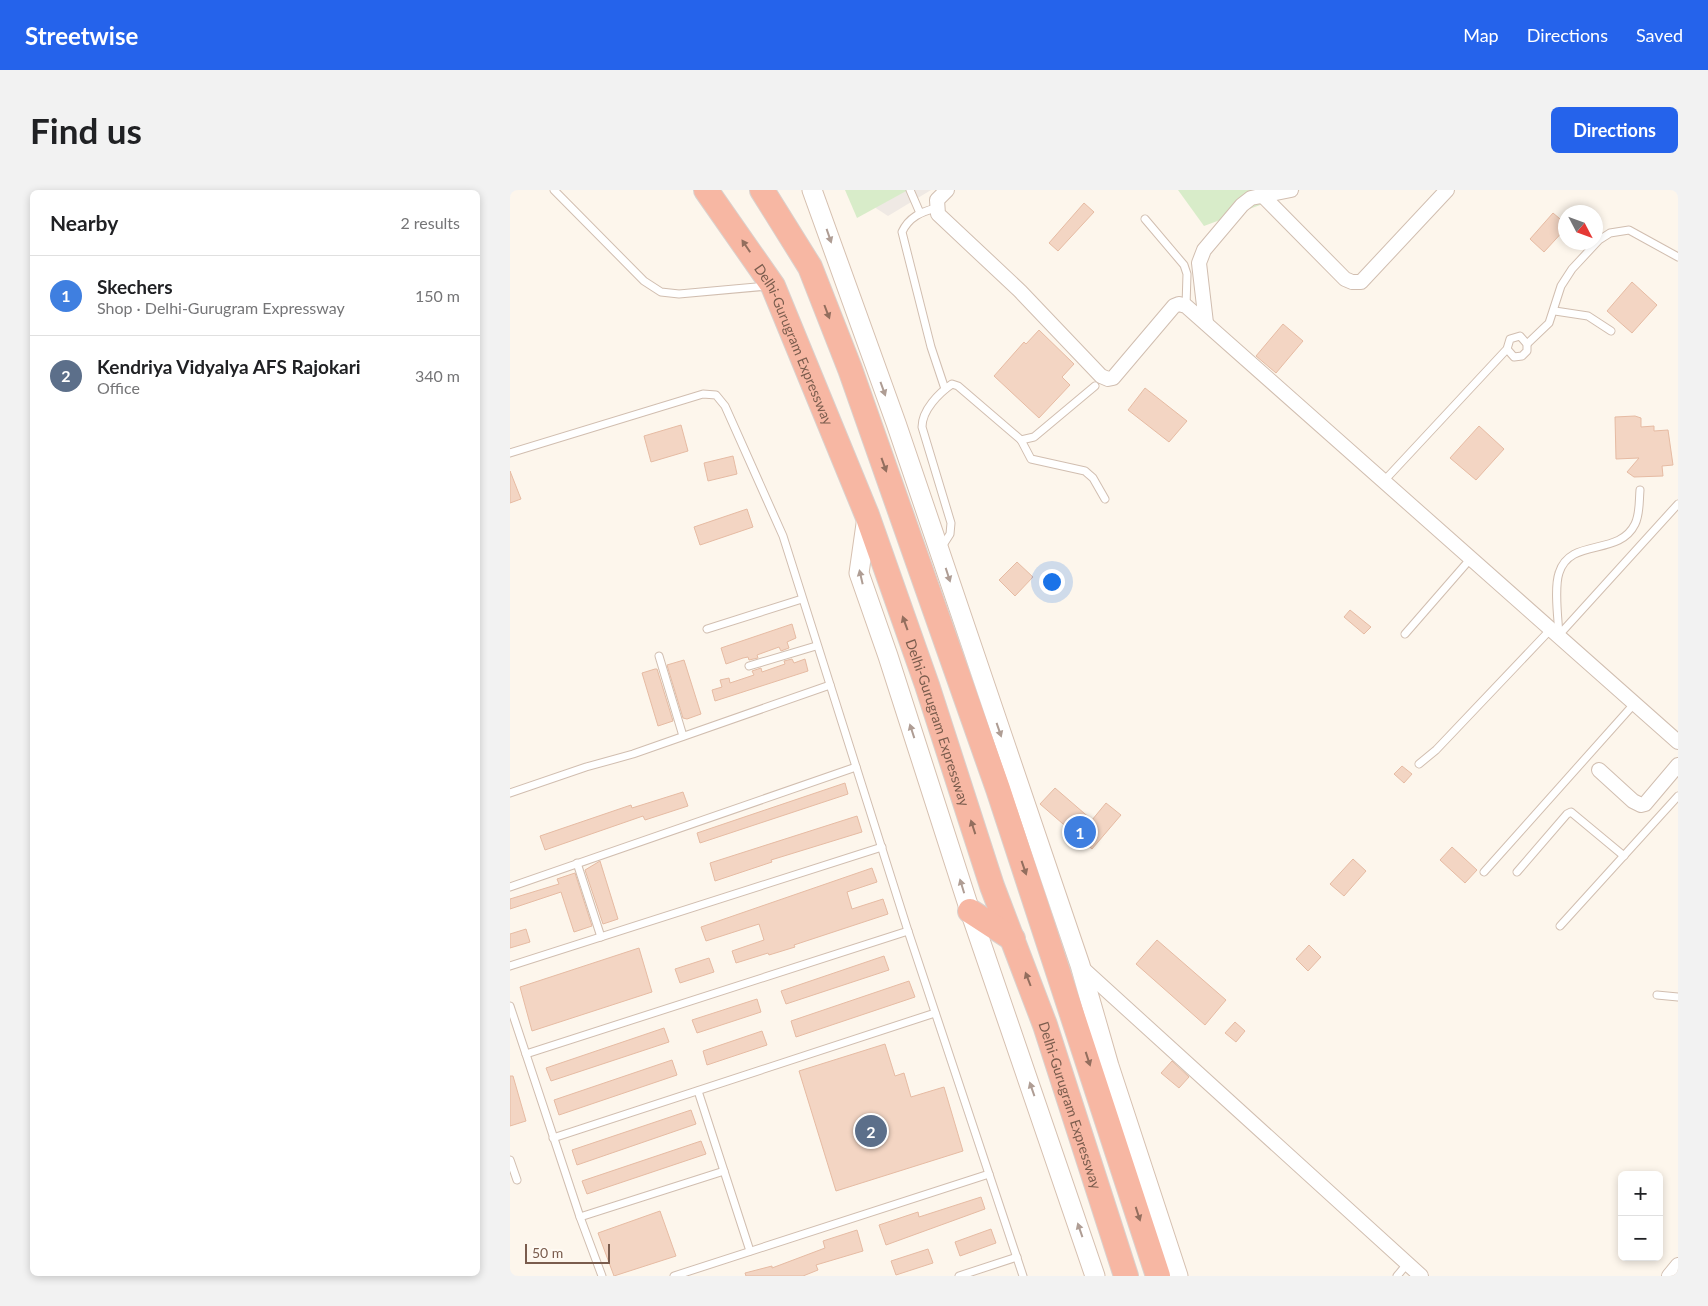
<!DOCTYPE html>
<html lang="en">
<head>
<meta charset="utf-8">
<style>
	:root { --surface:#fff; --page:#f2f2f2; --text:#202124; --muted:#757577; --line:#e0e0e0; --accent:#2563eb }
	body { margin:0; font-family:Lato,sans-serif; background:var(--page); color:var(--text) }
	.controls { position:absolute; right:15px; bottom:15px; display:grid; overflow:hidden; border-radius:8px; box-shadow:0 2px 8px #0003 }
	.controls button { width:45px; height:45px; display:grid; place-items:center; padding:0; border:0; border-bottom:1px solid var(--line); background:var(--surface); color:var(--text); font:25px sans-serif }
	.compass { position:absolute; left:1048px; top:15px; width:45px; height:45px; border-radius:50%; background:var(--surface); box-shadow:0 2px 8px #0003; rotate:131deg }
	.scale { position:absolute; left:15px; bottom:12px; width:85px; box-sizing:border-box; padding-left:5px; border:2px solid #7a5c4d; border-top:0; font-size:14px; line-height:18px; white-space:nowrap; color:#7a5c4d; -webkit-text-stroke:4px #fffaf3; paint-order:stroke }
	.you { position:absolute; left:541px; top:391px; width:18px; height:18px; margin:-12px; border:4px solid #fff; border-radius:50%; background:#1a73e8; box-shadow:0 0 0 8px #1a73e833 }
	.badge { display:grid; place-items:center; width:32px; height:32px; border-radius:50%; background:var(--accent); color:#fff; font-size:16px; font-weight:700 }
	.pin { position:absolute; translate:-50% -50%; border:2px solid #fff; box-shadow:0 1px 5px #0006 }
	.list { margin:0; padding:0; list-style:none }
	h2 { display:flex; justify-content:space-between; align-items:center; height:65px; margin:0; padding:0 20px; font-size:21px }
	h2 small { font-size:16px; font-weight:400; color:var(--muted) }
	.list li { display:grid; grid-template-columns:32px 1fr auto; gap:15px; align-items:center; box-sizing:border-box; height:80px; padding:0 20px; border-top:1px solid var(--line) }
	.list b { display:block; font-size:19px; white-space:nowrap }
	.list p { margin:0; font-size:16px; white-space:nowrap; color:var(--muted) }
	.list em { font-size:16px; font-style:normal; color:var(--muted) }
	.map { position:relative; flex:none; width:1168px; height:1086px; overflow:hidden; border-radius:8px }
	header { display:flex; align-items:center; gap:30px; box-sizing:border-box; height:70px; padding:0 25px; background:var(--accent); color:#fff }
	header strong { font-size:24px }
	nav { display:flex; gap:28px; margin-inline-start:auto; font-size:18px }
	.intro { display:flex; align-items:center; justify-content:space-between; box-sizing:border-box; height:120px; padding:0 30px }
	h1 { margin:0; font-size:35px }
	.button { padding:12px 22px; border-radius:8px; background:var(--accent); color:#fff; font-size:18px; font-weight:700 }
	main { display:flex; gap:30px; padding:0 30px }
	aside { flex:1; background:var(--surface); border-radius:8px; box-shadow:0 2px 8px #0003 }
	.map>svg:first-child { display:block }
	.industrial { fill:#efe9e4 }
	.green { fill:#d8ecc9 }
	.building { fill:#f3d5c3; stroke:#e6bba3 }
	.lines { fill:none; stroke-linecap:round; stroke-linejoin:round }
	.lane-casing { stroke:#d1beb0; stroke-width:9 }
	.street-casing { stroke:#d1beb0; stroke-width:16 }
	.secondary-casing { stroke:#d6c0b0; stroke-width:21 }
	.highway-casing { stroke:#dad1cd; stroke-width:26 }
	.lane { stroke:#fff; stroke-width:7 }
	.street { stroke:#fff; stroke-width:14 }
	.secondary { stroke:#fff; stroke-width:19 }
	.highway { stroke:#f7b7a3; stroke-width:24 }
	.oneway { fill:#af9d94 }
	.oneway2 { fill:#936e5e }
	.labels { text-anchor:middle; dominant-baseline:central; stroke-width:4; stroke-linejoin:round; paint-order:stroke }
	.street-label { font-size:14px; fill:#7a5c4d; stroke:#fffaf3 }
</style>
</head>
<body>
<header>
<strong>Streetwise</strong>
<nav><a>Map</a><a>Directions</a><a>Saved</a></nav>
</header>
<div class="intro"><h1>Find us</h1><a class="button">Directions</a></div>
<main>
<aside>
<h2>Nearby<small>2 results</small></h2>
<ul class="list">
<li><span class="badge" style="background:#3f7fe0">1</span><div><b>Skechers</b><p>Shop · Delhi-Gurugram Expressway</p></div><em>150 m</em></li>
<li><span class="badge" style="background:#5c6f8a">2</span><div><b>Kendriya Vidyalya AFS Rajokari</b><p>Office</p></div><em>340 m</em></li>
</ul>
</aside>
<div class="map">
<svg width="1168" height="1086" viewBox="0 0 1168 1086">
	<rect width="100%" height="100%" fill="#fdf6ec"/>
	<!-- industrial -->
	<polygon class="industrial" points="338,0 421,0 378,26"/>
	<!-- green -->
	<g class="green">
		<polygon points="335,0 398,0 347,28"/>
		<polygon points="668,0 790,0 694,36"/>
	</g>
	<!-- building -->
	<g class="building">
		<polygon points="574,13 584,22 548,61 539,53"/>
		<polygon points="1043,23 1056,34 1056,38 1034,62 1020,49"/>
		<polygon points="1122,92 1147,115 1122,143 1097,121"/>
		<polygon points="773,134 793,151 766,183 746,166"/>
		<polygon points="529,140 564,174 552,187 560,195 529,228 484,186 514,152 516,154"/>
		<polygon points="635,198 677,231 659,252 618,220"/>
		<polygon points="1125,226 1131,228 1131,237 1144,236 1144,241 1158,240 1163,275 1152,276 1153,286 1124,287 1117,282 1129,268 1106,269 1105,227"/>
		<polygon points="171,235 178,261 141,272 134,246"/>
		<polygon points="969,236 994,259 966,290 940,268"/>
		<polygon points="223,266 227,284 198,291 194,273"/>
		<polygon points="0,281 11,309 0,313"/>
		<polygon points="237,319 243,337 190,355 184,337"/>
		<polygon points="507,372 523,387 505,406 489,390"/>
		<polygon points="840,420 861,437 854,444 834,427"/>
		<polygon points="282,434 286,448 277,452 279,458 271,461 269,457 247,465 248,468 239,470 238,467 233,468 216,474 211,458"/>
		<polygon points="282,469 284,473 295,469 298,481 205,511 202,500 212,497 210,490 219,488 220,493 244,485 242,481 251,478 252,482 275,474 274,471"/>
		<polygon points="174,470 191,524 177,529 173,528 157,475"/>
		<polygon points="145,479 147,479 163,531 148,536 132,483"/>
		<polygon points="892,576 902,584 894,593 884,584"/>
		<polygon points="335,593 338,604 190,653 187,643"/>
		<polygon points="545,598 582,630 596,613 611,625 582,659 530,614"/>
		<polygon points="173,602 178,616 135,630 133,626 35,660 30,646 121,615 122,618"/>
		<polygon points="347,626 352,642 261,670 262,672 205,691 200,673"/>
		<polygon points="942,657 967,680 955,693 930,670"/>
		<polygon points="843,669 856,681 834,706 820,694"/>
		<polygon points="90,671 108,729 93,734 75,680"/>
		<polygon points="362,678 367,692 337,702 342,719 373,709 378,724 284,755 285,757 259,765 258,763 226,773 222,761 254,750 249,734 196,751 191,737"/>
		<polygon points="65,683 82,736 64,742 51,702 0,719 0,709 49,694 47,689"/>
		<polygon points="16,739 20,752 0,758 0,744"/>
		<polygon points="647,750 716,810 695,835 626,774"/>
		<polygon points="799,755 811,767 798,781 786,769"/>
		<polygon points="129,758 142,802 22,841 10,797"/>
		<polygon points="374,766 379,780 276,814 271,801"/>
		<polygon points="199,768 204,782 170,793 165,779"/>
		<polygon points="399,791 405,807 286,847 281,831"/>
		<polygon points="247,809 251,822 187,843 182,830"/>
		<polygon points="725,832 735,841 726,852 715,843"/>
		<polygon points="154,838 159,852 41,891 36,878"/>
		<polygon points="252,841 257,855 197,875 193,861"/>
		<polygon points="375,854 385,886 394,883 401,907 434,897 453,961 326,1001 289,881"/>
		<polygon points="162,870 167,885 49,925 44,910"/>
		<polygon points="662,871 679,887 669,898 651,883"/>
		<polygon points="0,886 3,886 16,931 0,936"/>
		<polygon points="181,920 186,934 67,975 62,960"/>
		<polygon points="191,951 196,964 77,1004 72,991"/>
		<polygon points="471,1007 475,1019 376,1055 369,1035 408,1022 409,1027"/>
		<polygon points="150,1021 166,1066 104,1086 88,1043"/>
		<polygon points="481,1039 486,1053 450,1066 445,1052"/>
		<polygon points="347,1040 353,1061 306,1075 308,1080 293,1086 236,1086 235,1083 262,1076 262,1078 315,1058 313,1051"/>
		<polygon points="418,1059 423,1073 386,1085 381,1071"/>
	</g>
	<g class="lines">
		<defs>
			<g id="lane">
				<polyline points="44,0 134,91 151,102 169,104 258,96"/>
				<polyline points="400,0 410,23"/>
				<path d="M426,18c-15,4 -27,9 -34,24l29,115 14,42"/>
				<polyline points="635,29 674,75 677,84 676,116"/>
				<polyline points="1045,121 1078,126 1101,141"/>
				<polyline points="1017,154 1039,133 1051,96 1062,79 1089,50 1100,43 1119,40 1168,67"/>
				<polyline points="511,250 521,269 575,281 583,288 595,309"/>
				<polyline points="0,263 193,204 206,205 215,216 273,346 398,741 513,1086"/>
				<polyline points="873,292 997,159 1000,149 1010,146 1017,154 1017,161 1012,166 1004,167 997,159"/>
				<path d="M431,358l9,-14 1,-11 -29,-96c0,-17 17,-34 30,-43l6,2 63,54 13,-3 61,-51"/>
				<polyline points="197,439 292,409"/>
				<polyline points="895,444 962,367"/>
				<path d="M1049,445c-1,-17 -5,-47 0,-62 11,-36 60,-16 76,-49 5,-10 4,-23 5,-34"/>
				<polyline points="1049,445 1168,314"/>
				<polyline points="149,466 173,546"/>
				<polyline points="239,476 306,456"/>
				<polyline points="909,574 926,560 1041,439"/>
				<polyline points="0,603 76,577 123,564 320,495"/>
				<polyline points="67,673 91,747"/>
				<polyline points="974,682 1124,514"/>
				<polyline points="1007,682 1057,624 1061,622 1114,666"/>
				<polyline points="0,697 346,577"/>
				<polyline points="1050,736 1168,606"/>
				<polyline points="0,776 372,657"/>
				<polyline points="1147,805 1168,807"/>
				<polyline points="0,816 70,1027 92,1086"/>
				<polyline points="16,864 398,741"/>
				<polyline points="188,901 240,1061"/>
				<polyline points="43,948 425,823"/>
				<polyline points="0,970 7,990"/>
				<polyline points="70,1027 214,981"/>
				<polyline points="164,1086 479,984"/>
				<polyline points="449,1086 507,1067"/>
				<polyline points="887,1086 897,1074"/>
			</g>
			<g id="street">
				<polyline points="437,0 427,10 428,24 510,101 591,186 598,189 603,188 664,116 669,114 676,116 1168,552"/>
				<polyline points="751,4 835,89 842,92 851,92 937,0"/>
				<polyline points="696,133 689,73 694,60 732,15 741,8 781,0"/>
				<polyline points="1089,580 1123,611 1131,615 1135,614 1168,575"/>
				<polyline points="571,777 911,1086"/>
				<polyline points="1159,1086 1168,1075"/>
			</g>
			<g id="secondary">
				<polyline points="302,0 386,233 570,775 599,876 668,1086"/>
				<polyline points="357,327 349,383 378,466 460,721 585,1086"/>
			</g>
			<g id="highway">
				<path id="s1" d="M196,0l67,96 94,229 60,170 65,201 53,139 81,251"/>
				<polyline points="252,0 300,77 340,179 488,599 648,1086"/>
				<polyline points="460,721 503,749"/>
			</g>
		</defs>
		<!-- lane casing -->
		<use href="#lane" class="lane-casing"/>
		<!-- street casing -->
		<use href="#street" class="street-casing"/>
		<!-- secondary casing -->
		<use href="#secondary" class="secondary-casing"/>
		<!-- highway casing -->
		<use href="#highway" class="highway-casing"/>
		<!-- lane -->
		<use href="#lane" class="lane"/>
		<!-- street -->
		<use href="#street" class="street"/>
		<!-- secondary -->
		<use href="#secondary" class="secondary"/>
		<!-- highway -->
		<use href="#highway" class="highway"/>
	</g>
	<!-- one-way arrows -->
	<defs><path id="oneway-solid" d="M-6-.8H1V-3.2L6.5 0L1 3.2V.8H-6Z" transform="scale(1.25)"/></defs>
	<g class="oneway">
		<use href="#oneway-solid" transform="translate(319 46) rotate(71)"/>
		<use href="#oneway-solid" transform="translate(373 199) rotate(70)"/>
		<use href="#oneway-solid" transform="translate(438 385) rotate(72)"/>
		<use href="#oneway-solid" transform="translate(351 387) rotate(-103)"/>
		<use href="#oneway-solid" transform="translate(489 540) rotate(71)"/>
		<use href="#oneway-solid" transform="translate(402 541) rotate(-108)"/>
		<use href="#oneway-solid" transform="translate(452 696) rotate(-107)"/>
		<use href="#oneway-solid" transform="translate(522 899) rotate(-109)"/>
		<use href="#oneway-solid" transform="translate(570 1040) rotate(-109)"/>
	</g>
	<g class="oneway2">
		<use href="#oneway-solid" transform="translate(236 56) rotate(-124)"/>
		<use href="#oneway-solid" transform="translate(317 122) rotate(69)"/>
		<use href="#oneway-solid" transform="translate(374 275) rotate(70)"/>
		<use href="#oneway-solid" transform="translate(395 433) rotate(-110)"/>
		<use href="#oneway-solid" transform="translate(463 637) rotate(-108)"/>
		<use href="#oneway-solid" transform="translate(514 678) rotate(71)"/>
		<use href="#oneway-solid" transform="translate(518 789) rotate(-111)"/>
		<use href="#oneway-solid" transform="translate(578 869) rotate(72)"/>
		<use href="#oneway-solid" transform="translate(628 1024) rotate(72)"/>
	</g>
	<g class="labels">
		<!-- street labels -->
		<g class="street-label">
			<text stroke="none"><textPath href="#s1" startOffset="179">Delhi-Gurugram Expressway</textPath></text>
			<text stroke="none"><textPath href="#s1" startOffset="584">Delhi-Gurugram Expressway</textPath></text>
			<text stroke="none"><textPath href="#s1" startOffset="989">Delhi-Gurugram Expressway</textPath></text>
		</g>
	</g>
</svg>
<div class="controls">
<button>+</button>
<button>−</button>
</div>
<svg class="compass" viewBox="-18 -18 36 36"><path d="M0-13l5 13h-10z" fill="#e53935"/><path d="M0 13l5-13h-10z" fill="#757577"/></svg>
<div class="scale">50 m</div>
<div class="you"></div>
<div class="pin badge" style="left:570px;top:642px;background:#3f7fe0">1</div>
<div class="pin badge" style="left:361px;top:941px;background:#5c6f8a">2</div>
</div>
</main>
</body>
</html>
